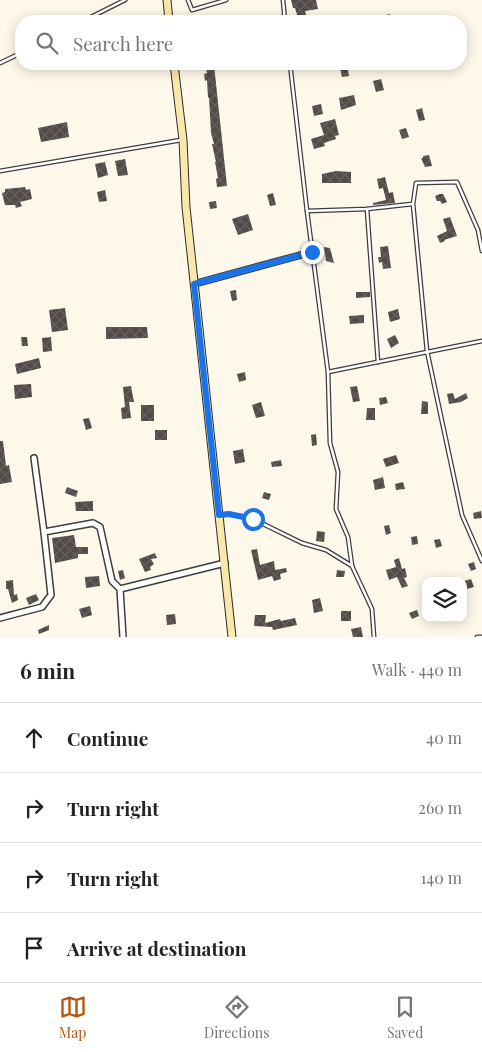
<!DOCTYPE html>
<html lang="en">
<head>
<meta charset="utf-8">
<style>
	:root { --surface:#fff; --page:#f6f6f6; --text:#222; --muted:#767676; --line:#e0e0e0; --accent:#b45309 }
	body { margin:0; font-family:"Playfair Display",serif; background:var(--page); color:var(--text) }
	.controls { position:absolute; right:15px; bottom:15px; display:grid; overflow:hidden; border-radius:10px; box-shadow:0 2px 12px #0003 }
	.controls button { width:45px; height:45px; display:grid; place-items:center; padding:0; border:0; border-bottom:1px solid var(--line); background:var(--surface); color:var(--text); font:25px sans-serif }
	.stop { position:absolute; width:15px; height:15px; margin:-11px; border:4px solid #1a73e8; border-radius:50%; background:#fff }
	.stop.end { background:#1a73e8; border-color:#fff; box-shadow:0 1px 5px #0008 }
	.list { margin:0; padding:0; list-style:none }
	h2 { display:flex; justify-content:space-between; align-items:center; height:65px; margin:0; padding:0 20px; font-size:21px }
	h2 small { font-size:16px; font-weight:400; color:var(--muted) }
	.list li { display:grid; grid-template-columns:32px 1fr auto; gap:15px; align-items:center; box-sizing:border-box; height:70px; padding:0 20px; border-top:1px solid var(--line) }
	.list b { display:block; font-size:19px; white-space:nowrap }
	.list em { font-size:16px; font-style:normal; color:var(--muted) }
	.icon { flex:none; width:28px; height:28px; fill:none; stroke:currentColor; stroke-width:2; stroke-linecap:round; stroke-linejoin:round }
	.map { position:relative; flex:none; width:482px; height:637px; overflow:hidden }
	.search { position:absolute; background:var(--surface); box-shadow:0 2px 12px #0003; left:15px; right:15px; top:15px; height:55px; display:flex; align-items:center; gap:12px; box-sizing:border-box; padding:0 18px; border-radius:20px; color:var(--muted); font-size:19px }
	.sheet { height:345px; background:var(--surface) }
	nav { display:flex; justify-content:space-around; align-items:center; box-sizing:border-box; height:70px; border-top:1px solid var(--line); background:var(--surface); font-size:14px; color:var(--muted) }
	nav a { display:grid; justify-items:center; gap:2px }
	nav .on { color:var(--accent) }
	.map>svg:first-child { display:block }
	.building { fill:url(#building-cross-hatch) }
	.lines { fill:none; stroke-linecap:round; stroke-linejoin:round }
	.service-casing { stroke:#3e3e3e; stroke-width:5 }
	.minor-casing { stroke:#3e3e3e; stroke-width:8 }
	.secondary-casing { stroke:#2d2d2d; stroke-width:9 }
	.service { stroke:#fff; stroke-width:2.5 }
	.minor { stroke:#fff; stroke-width:5 }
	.secondary { stroke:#fae7aa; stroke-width:7 }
	.route { stroke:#1a73e8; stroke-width:6 }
</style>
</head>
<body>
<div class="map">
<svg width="482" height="637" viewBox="0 0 482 637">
	<defs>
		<pattern id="building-cross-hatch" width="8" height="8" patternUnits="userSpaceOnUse" patternTransform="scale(1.25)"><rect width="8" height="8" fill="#534b48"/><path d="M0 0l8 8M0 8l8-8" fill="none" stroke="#67605e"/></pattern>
	</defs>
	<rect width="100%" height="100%" fill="#fef8eb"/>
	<!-- building -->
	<g class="building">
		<polygon points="291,0 316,0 318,9 305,11 308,21 299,21 295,8 293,8"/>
		<polygon points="390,14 392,21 379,21 378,17"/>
		<polygon points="339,64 347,64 349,76 342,77"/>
		<polygon points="214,65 227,186 217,187 216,179 218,178 215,162 216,162 212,144 214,144 211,133 209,97 208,98 207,80 205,81 204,74 207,73 206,66"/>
		<polygon points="381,79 384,90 376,92 373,81"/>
		<polygon points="354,95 356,105 341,110 339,98"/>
		<polygon points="321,104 323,114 314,116 312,106"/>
		<polygon points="422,108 425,120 419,121 416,110"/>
		<polygon points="335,119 339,135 335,136 336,139 324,143 325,146 314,149 311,139 324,135 320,123"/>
		<polygon points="67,122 69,137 41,142 38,128"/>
		<polygon points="406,128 409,137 402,139 399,130"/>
		<polygon points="429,155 432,166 425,167 421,158 423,158 423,156"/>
		<polygon points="125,159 128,175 118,176 115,161"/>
		<polygon points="105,162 108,175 98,178 95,164"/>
		<polygon points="336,171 351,172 351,183 322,183 322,174"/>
		<polygon points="385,177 389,193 393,192 395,203 373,205 373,203 386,200 383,188 379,189 377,179"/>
		<polygon points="25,187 26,190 30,189 32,199 20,202 22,206 16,208 15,205 5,205 2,193 5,192 5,189"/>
		<polygon points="105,190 107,201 99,202 97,192"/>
		<polygon points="273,193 276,205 270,206 267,195"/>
		<polygon points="440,194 443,194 447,202 442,204 440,201 437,201 435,196"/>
		<polygon points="216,201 217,208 210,209 209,202"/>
		<polygon points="248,214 253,230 238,235 232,219"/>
		<polygon points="450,217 457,236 444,240 445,241 440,243 437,236 447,231 443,219"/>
		<polygon points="388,246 391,268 383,269 382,262 379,263 378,257 381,257 380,247"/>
		<polygon points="324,247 330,248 334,263 326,261"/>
		<polygon points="236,290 237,300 232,301 230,291"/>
		<polygon points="356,292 370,292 370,297 356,298"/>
		<polygon points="65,308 68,330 52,332 49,310"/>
		<polygon points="398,309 400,319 390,322 388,312"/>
		<polygon points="364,315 364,323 350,324 349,316"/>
		<polygon points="106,327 147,327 148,338 106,339"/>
		<polygon points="395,335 399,343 391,348 387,339"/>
		<polygon points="21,337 27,337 28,346 22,346"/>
		<polygon points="51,337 52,351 43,352 42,338"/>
		<polygon points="39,358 41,368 17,374 15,364"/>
		<polygon points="245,372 246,380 239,382 237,374"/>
		<polygon points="31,384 32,397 15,399 14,385"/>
		<polygon points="131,386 134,402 129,402 131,418 122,419 121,408 125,407 123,387"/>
		<polygon points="357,386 360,401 353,402 350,387"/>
		<polygon points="453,393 455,399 466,393 468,398 461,402 449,404 447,394"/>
		<polygon points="386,397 388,403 380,405 379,398"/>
		<polygon points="422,401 428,402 428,414 421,414"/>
		<polygon points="261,402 265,416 256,418 252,405"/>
		<rect x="141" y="405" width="13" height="16"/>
		<polygon points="367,408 375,408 375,420 366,420"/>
		<polygon points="89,418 92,428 86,430 83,419"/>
		<rect x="155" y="430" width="12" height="10"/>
		<polygon points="316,434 317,445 312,446 311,435"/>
		<polygon points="0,441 3,441 6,466 9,465 12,482 0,484"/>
		<polygon points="243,449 245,462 235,464 233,451"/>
		<polygon points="396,455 399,463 386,467 383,459"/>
		<polygon points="281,460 282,466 272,467 271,462"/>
		<polygon points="383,477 385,488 375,490 373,480"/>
		<polygon points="403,482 405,489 396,490 395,484"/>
		<polygon points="67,487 78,491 76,497 65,493"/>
		<polygon points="264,492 271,494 269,500 262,498"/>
		<polygon points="93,501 93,511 76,511 75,502"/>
		<polygon points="481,511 482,518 474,519 473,513"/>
		<polygon points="389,525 391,533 386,535 384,526"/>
		<polygon points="317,531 325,532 324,542 316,541"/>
		<polygon points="74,535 76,547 88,547 88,554 78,554 78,558 55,563 52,538"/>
		<polygon points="417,536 418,544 412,545 411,537"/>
		<polygon points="440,539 442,546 436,548 434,540"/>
		<polygon points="257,549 260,565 274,561 275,570 286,568 287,572 280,574 281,579 274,581 272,576 258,580 251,550"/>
		<polygon points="155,553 157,558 151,559 154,564 150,567 151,570 145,572 139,559"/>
		<polygon points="399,558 402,569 405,568 407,577 404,578 408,586 402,588 397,577 389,580 386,570 396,567 394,560"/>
		<polygon points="474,562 476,569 471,571 468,564"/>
		<polygon points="123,570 125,578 120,580 118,571"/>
		<polygon points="337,570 345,571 344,577 336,577"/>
		<polygon points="99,576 100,586 86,588 85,577"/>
		<polygon points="471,579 474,587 467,589 464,581"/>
		<polygon points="13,580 14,595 17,594 18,600 12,603 8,589 6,589 6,581"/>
		<polygon points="36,594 39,600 29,605 26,598"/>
		<polygon points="320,598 323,611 314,613 312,600"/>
		<polygon points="90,606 92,615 82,618 79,609"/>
		<polygon points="417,610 419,616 412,619 409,613"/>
		<rect x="341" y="611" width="10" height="10"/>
		<polygon points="175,614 176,624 167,625 166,615"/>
		<polygon points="255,615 266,615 265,623 280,619 281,621 295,618 297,625 273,630 272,627 254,626"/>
		<polygon points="49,625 49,630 39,634 38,630"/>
		<polygon points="361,627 363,637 353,637 351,629"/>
	</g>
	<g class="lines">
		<defs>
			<g id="service">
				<polyline points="188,0 192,10 226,0"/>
				<polyline points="283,0 285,21"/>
				<polyline points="83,21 125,0"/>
				<polyline points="0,63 21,53"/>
				<polyline points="290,64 307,211 328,372 482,341"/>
				<polyline points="0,171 181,140"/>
				<polyline points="367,209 378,362"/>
				<polyline points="307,211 367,209 412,204"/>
				<polyline points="482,251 478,230 457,182 416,183 413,204 427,351 462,515 482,561"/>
				<polyline points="328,372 330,443 338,472 336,509 348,537 352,566"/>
				<polyline points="220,515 229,514 253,519 302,543 326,550 352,566 372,609 374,637"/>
				<polyline points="477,637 482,637"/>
			</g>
			<g id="minor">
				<polyline points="194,284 312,252"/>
				<polyline points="34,458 44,532"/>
				<polyline points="120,589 123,637"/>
				<polyline points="0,618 42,607 51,595 44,532 93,523 100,527 112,581 120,589 225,563"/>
			</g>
			<g id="secondary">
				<polyline points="167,0 169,21"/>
				<polyline points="174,64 183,140 186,207 232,637"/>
			</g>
		</defs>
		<!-- service casing -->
		<use href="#service" class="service-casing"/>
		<!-- minor casing -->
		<use href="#minor" class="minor-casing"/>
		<!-- secondary casing -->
		<use href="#secondary" class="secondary-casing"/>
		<!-- service -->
		<use href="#service" class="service"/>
		<!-- minor -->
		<use href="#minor" class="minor"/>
		<!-- secondary -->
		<use href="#secondary" class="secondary"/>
	</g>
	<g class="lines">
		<!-- route -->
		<polyline class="route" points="253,519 229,514 219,515 194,284 312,252"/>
	</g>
</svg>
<div class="controls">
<button><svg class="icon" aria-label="layers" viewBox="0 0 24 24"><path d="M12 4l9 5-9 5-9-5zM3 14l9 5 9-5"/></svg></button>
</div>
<div class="stop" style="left:253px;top:519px"></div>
<div class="stop end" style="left:312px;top:252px"></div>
<div class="search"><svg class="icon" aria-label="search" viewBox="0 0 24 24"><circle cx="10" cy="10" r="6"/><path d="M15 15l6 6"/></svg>Search here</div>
</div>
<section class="sheet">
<h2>6 min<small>Walk · 440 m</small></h2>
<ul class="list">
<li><svg class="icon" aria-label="ahead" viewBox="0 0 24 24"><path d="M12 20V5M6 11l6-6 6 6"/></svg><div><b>Continue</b></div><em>40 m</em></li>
<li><svg class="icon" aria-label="right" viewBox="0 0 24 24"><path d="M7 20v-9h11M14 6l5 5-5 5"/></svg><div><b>Turn right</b></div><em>260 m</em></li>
<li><svg class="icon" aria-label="right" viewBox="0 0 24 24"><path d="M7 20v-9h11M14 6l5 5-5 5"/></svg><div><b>Turn right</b></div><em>140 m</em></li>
<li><svg class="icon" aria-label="arrive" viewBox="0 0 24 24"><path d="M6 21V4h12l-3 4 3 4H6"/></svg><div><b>Arrive at destination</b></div></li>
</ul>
</section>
<nav>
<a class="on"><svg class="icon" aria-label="map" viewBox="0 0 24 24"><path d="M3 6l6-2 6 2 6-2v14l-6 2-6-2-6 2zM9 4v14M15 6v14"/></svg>Map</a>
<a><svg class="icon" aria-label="directions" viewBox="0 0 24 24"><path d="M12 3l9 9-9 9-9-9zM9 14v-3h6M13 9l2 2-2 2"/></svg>Directions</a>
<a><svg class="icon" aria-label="saved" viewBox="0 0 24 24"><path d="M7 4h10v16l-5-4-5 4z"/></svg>Saved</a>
</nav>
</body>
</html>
